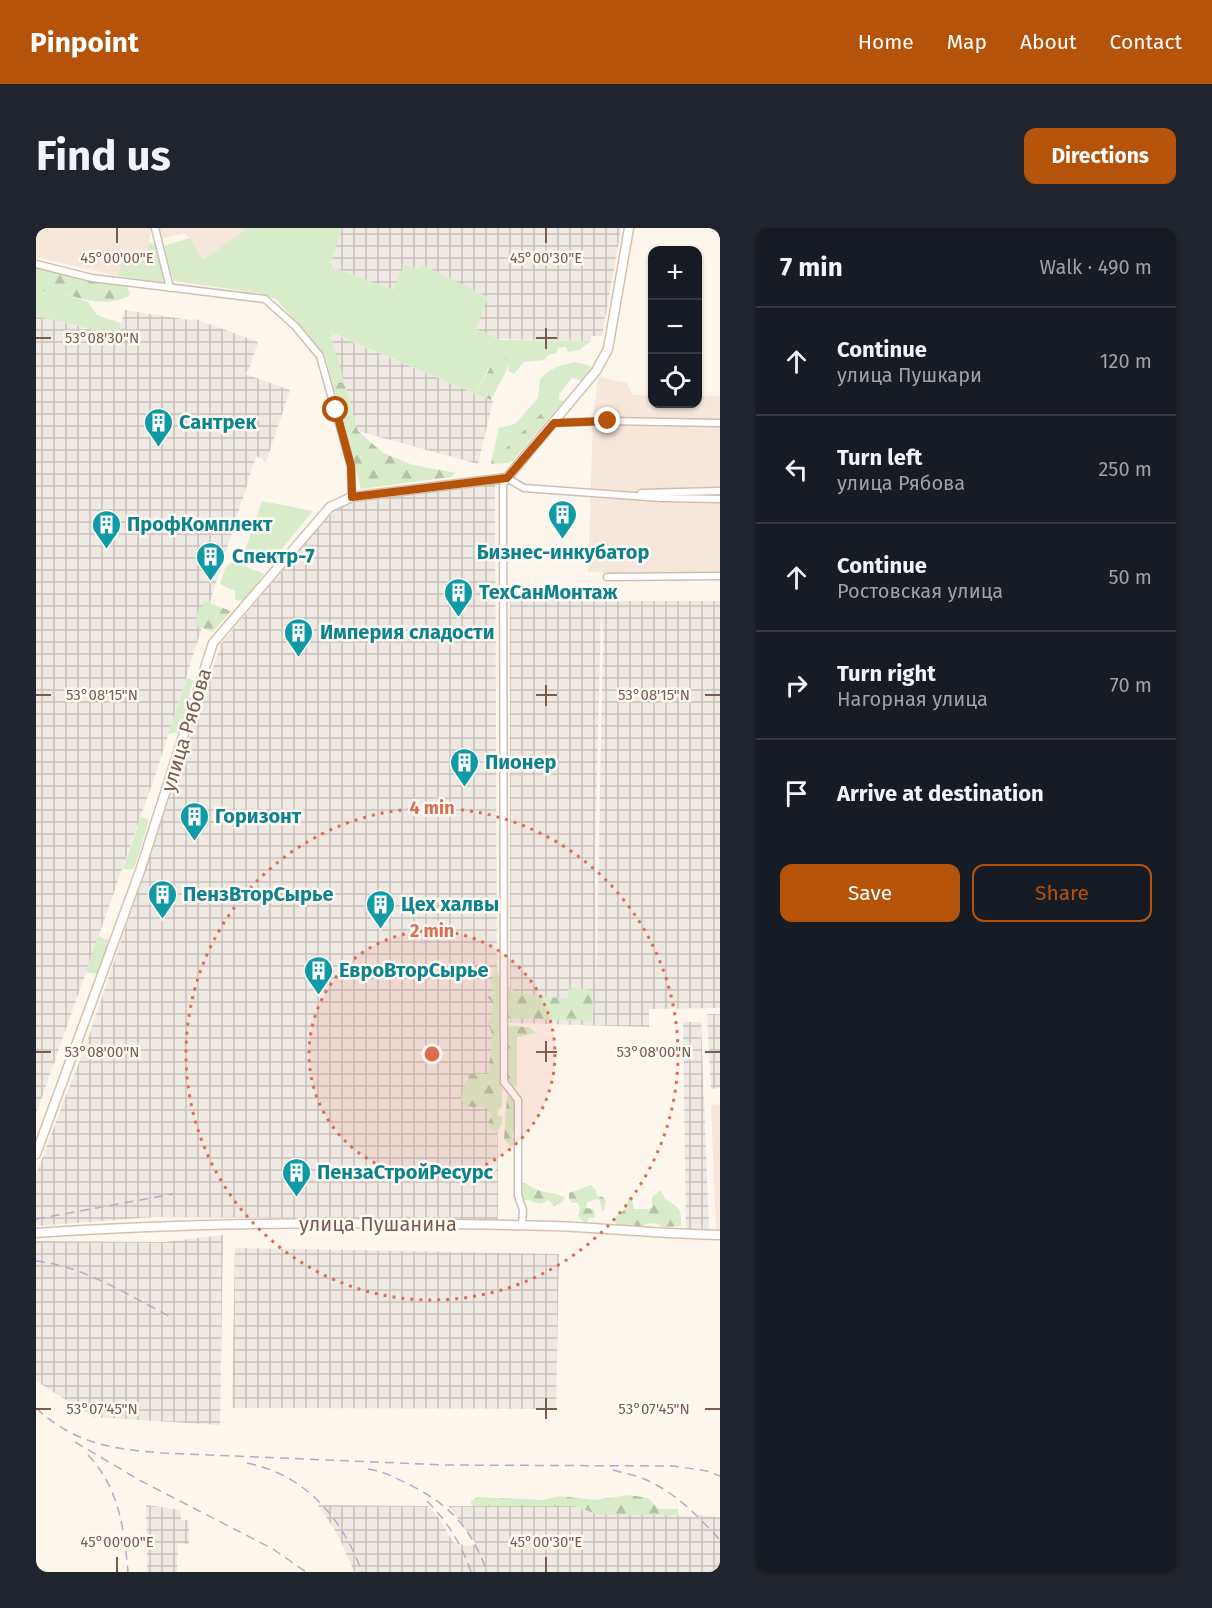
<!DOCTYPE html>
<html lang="en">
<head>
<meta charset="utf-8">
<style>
	:root { --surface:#171b24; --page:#20242c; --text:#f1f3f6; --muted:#9ea1a6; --line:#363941; --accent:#b45309 }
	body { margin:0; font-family:"Fira Sans",sans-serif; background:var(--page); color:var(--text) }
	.controls { position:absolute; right:18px; top:18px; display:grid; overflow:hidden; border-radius:12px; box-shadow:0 2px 4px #0004 }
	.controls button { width:54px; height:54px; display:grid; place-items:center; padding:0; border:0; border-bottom:2px solid var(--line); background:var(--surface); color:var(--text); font:30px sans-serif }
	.stop { position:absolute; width:18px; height:18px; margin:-14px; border:4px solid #b45309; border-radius:50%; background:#fff }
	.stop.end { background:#b45309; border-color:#fff; box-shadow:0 2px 6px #0008 }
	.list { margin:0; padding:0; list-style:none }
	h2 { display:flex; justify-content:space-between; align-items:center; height:78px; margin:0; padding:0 24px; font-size:26px }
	h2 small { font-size:20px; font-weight:400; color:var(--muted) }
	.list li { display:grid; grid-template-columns:39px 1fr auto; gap:18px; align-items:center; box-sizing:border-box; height:108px; padding:0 24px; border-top:2px solid var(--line) }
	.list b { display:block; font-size:22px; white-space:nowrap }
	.list p { margin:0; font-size:20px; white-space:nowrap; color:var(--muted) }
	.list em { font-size:20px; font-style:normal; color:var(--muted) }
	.actions { display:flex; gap:12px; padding:18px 24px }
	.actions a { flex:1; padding:14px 0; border:2px solid var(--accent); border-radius:12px; text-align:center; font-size:21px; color:var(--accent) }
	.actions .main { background:var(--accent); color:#fff }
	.icon { flex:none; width:33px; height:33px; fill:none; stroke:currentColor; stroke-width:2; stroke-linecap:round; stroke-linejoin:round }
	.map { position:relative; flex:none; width:684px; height:1344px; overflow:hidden; border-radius:12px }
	header { display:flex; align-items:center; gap:36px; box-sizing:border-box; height:84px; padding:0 30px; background:var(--accent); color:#fff }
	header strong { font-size:28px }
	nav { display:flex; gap:33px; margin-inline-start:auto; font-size:21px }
	.intro { display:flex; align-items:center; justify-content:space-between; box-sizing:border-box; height:144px; padding:0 36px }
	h1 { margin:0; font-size:42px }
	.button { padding:15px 27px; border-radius:12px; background:var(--accent); color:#fff; font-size:21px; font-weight:700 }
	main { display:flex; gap:36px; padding:0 36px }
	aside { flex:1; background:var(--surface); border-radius:12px; box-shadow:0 2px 4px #0004 }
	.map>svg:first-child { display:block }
	.residential { fill:#f5e8da }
	.industrial { fill:url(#industrial-grid); fill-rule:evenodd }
	.green { fill:#d8ecc9 }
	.forest { fill:url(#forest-firs) }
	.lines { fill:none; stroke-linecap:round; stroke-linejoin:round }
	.street-casing { stroke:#d1beb0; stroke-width:9 }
	.secondary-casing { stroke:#d6c0b0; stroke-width:11 }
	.street { stroke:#fff; stroke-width:6 }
	.secondary { stroke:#fff; stroke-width:8 }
	.rail { stroke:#b9a8c9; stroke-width:1.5; stroke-dasharray:9 6; stroke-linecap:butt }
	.route { stroke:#b45309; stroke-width:8 }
	.ticks { fill:none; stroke:#7a5c4d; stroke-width:2 }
	.ring { fill:none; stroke:#dc6d51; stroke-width:3; stroke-dasharray:3 6 }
	.labels { text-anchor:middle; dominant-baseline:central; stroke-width:5; stroke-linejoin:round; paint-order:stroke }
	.culture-label { font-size:20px; font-weight:bold; fill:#0d838f; stroke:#fffaf3; text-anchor:start }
	.street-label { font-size:20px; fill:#7a5c4d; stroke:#fffaf3 }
	.ticks-label { font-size:15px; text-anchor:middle; fill:#7a5c4d; stroke:#fffaf3; stroke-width:5; stroke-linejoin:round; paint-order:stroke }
	.centre { fill:#dc6d51; stroke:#fffaf3; stroke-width:3 }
	.ring-label { font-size:18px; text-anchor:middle; font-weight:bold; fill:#dc6d51; stroke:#fffaf3; stroke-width:5; stroke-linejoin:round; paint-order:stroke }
</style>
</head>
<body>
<header>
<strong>Pinpoint</strong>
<nav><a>Home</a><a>Map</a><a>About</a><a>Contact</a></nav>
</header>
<div class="intro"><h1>Find us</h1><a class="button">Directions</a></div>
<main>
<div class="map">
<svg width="684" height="1344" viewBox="0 0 684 1344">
	<defs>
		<pattern id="industrial-grid" width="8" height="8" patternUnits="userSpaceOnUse" patternTransform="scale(1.5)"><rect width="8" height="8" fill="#efe9e4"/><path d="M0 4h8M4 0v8" fill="none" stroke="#c7c0bb"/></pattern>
		<pattern id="forest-firs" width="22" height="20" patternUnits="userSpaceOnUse" patternTransform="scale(1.5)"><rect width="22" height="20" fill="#d8ecc9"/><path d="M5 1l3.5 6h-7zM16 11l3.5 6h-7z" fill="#b4c2a5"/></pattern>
	</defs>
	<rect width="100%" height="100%" fill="#fdf6ec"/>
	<!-- residential -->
	<g class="residential">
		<polygon points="0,0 115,0 111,29 85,34 82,48 0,29"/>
		<polygon points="121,0 211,0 167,32 150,5 125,11"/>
		<polygon points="562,149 591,155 597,167 616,168 616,176 662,176 662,168 684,168 684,350 552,344 557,192"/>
		<polygon points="684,876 684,1003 680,1003 675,877"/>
	</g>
	<!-- industrial -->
	<g class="industrial">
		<polygon points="306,0 585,0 566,108 555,108 555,113 460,111 440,101 385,36 382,42 369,36 357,62 293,38"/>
		<polygon points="88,82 154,92 159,91 222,114 213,141 209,146 254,162 230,234 220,228 121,542 0,886 0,88 83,108"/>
		<polygon points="293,104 457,173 442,236 322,203"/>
		<polygon points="459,256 462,991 119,989 0,998 0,946 53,808 185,416 293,286 316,272"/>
		<path d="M474,368l92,5h118v407l-71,1v18l-139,-4zM565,385l2,23 -7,354 -1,-130z"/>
		<polygon points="671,786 684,786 684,860 675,861"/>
		<polygon points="647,794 665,794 673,1002 650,1001"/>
		<polygon points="187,1007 184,1197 57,1189 0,1153 0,1013 128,1014"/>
		<polygon points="199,1020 523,1026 520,1181 196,1180"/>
		<polygon points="110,1277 145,1282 145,1292 153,1292 153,1316 142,1316 141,1344 111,1344"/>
		<polygon points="282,1277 392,1278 401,1287 417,1314 431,1318 440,1316 413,1278 538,1278 560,1286 620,1286 659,1289 663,1286 666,1288 684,1289 684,1344 318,1344 302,1307"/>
	</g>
	<!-- green -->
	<g class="green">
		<polygon points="211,0 306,0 294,38 357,62 369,36 382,42 385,36 452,69 440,101 465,112 555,113 543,122 532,124 530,119 522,120 521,125 512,127 508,132 488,134 478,146 472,143 474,138 452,141 440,166 294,104 308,154 297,156 289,127 240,71 222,65 138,53 127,18 154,10 167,32"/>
		<polygon points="113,15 120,16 129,48 127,54 82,48 85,34 110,29"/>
		<polygon points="14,62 52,74 61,87 85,95 83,108 0,88 0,63"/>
		<path d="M539,134l16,4 -1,5 -10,11v-2l-8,-2 -13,16v6l5,1 -8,9 -3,-3 -4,-1 -44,43h-11l5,-21 16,-4 23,-26 2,-19c10,-11 21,-14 35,-17z"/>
		<polygon points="226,273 277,283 236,333 227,334 208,325"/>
		<polygon points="197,333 228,346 208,373 199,372 199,363 184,356 189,340"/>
		<polygon points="151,449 157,453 143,504 132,506"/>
		<polygon points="105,589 113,592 98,641 87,641"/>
		<polygon points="62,708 74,713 61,746 50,744"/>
	</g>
	<!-- forest -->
	<g class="forest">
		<path d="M0,40l25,7 66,11 3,7 -1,3c-33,16 -61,-7 -93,-5z"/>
		<polygon points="469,130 476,132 455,172 440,166 457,134"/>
		<polygon points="308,154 322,203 347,225 377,237 420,245 415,249 325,261 297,156"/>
		<polygon points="513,178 517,179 520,182 480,229 473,235 455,236 458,221 469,221"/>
		<polygon points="168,373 195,383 177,404 158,397 163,381 166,381"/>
		<path d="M460,740c3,7 6,16 13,20 16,9 41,8 58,11l2,-11 22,2 3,16 -2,15 -83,-3 -2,8 21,1 9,6 -20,4v49h-15v20l-6,8 6,3v7l-5,8 -8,-3v-8l4,-7c-8,-9 -16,-7 -27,-7l-5,-7 3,-13 6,-13h20c-3,-20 8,-34 -3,-53l4,-3 2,-15 -6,-6 7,-3 -3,-12z"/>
		<path d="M471,867l7,6c1,11 3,24 -2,35l3,4 -4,7 -7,-8z"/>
		<path d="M489,955c15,11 25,8 40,14l-4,6 -7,3 -6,-6c-9,8 -13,0 -24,0l-3,-4v-12z"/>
		<polygon points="555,957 560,962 561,968 567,969 570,973 568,983 566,983 564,973 561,971 551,974 550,980 558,981 559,989 553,990 550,996 542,988 544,981 542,975 536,975 533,971 533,965"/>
		<path d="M625,962l4,9c14,8 17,10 16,27l-19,1c-10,-7 -13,-2 -24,-1 -7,1 -15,-1 -22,-1l-2,-7 10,-8 5,-13 3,1 2,11h15l3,-2v-10z"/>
		<polygon points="593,1267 612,1270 623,1281 642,1281 643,1287 560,1286 538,1278 436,1278 435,1273 442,1269 508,1272 523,1268 559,1272"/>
	</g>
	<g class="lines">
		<defs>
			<g id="street">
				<polyline points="119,0 134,60"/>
				<polyline points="0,36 56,50 229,71 259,98 284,128 315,238 316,269"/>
				<polyline points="518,195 572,193 684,195"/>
				<polyline points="605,265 684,263"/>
				<polyline points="571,349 684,348"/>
				<polyline points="486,998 487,982 482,967 482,872 468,854 467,258 471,250 488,260 626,270 684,271"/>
			</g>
			<g id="secondary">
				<polyline points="0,926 104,643 177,415 294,279 316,269 471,250 560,143 572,121 593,0"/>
				<path d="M0,1005c172,-12 344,-11 517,-7 55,2 111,8 167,9"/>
			</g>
		</defs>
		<!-- street casing -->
		<use href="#street" class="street-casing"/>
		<!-- secondary casing -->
		<use href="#secondary" class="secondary-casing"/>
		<!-- street -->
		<use href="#street" class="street"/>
		<!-- secondary -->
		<use href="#secondary" class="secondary"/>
		<!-- rail -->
		<g class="rail">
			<polyline points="0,991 137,966"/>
			<path d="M0,1033c47,5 92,34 133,55"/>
			<path d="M0,1180c39,36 76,41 126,45l284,12 228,1 33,5 13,5"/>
			<polyline points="39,1214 105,1253 237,1321 270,1344"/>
			<path d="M52,1227c31,33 36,73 40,117"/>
			<path d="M211,1235c59,12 95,55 115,109"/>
			<path d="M332,1241c15,2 26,8 40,15 41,20 63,43 79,88"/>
			<path d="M577,1242c10,3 22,5 31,9 31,13 54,37 76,61"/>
			<path d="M391,1273c20,20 35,44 44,71"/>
		</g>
	</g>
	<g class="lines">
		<!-- route -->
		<polyline class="route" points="300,182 315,238 316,269 471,250 518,195 572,193"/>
	</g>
	<!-- ticks -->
	<path class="ticks" d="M81,0v15M510,0v15M510,100v21M0,110h15M500,110h21M510,457v21M0,467h15M500,467h21M669,467h15M510,813v21M0,824h15M500,824h21M669,824h15M510,1170v21M0,1181h15M500,1181h21M669,1181h15M81,1329v15M510,1329v15"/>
	<!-- distance rings -->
	<circle cx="396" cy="826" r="123" fill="#dc6d51" fill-opacity=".12"/>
	<g class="ring">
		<circle cx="396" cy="826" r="123"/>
		<circle cx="396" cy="826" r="246"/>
	</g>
	<!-- icons -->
	<defs>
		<symbol id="building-pin" viewBox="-11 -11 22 30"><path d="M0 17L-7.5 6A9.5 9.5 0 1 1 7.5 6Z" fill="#0f9aa8" stroke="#fffaf3"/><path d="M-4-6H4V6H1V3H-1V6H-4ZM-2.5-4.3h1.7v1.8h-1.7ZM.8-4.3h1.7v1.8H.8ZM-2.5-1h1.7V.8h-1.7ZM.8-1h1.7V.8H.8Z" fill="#fff"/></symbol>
	</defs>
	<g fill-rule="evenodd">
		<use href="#building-pin" x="106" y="178" width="33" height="45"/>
		<use href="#building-pin" x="510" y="270" width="33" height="45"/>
		<use href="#building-pin" x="54" y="280" width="33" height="45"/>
		<use href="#building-pin" x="158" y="312" width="33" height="45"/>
		<use href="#building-pin" x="406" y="348" width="33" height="45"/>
		<use href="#building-pin" x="246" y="388" width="33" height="45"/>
		<use href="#building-pin" x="412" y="518" width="33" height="45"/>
		<use href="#building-pin" x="142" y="572" width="33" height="45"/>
		<use href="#building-pin" x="110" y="650" width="33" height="45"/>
		<use href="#building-pin" x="328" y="660" width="33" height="45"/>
		<use href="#building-pin" x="266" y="726" width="33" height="45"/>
		<use href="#building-pin" x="244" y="928" width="33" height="45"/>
	</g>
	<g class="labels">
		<!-- culture labels -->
		<g class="culture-label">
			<text x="143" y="194">Сантрек</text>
			<text x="91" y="296">ПрофКомплект</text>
			<text x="527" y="324" text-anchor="middle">Бизнес-инкубатор</text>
			<text x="196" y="328">Спектр-7</text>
			<text x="443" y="364">ТехСанМонтаж</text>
			<text x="284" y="404">Империя сладости</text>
			<text x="449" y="534">Пионер</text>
			<text x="179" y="588">Горизонт</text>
			<text x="147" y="666">ПензВторСырье</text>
			<text x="365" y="676">Цех халвы</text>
			<text x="303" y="742">ЕвроВторСырье</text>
			<text x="281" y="944">ПензаСтройРесурс</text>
		</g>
		<!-- street labels -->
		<g class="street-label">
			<text transform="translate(150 502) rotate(-73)">улица Рябова</text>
			<text x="342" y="996">улица Пушанина</text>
		</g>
	</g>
	<g class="ticks-label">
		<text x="81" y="35">45°00'00"E</text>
		<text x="510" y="35">45°00'30"E</text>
		<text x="66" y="115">53°08'30"N</text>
		<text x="66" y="472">53°08'15"N</text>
		<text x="618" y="472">53°08'15"N</text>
		<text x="66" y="829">53°08'00"N</text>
		<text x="618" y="829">53°08'00"N</text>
		<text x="66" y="1186">53°07'45"N</text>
		<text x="618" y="1186">53°07'45"N</text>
		<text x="81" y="1319">45°00'00"E</text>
		<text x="510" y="1319">45°00'30"E</text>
	</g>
	<circle cx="396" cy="826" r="9" class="centre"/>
	<g class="ring-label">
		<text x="396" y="586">4 min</text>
		<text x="396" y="709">2 min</text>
	</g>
</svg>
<div class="controls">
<button>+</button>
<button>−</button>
<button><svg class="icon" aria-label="locate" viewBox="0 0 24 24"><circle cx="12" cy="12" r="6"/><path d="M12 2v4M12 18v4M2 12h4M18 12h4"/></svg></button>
</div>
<div class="stop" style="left:300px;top:182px"></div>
<div class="stop end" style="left:572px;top:193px"></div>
</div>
<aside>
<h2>7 min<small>Walk · 490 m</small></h2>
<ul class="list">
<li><svg class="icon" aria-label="ahead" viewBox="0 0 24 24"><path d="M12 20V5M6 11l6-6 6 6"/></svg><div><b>Continue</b><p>улица Пушкари</p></div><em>120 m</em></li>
<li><svg class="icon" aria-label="left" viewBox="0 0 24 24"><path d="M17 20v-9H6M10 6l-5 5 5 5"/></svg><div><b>Turn left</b><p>улица Рябова</p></div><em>250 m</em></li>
<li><svg class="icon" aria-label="ahead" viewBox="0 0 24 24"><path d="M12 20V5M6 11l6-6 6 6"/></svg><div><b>Continue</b><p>Ростовская улица</p></div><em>50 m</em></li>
<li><svg class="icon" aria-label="right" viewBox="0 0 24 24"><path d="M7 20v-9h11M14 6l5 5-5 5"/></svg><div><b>Turn right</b><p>Нагорная улица</p></div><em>70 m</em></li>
<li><svg class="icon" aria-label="arrive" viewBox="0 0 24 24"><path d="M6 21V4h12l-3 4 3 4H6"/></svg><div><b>Arrive at destination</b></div></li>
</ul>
<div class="actions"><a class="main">Save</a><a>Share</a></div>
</aside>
</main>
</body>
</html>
